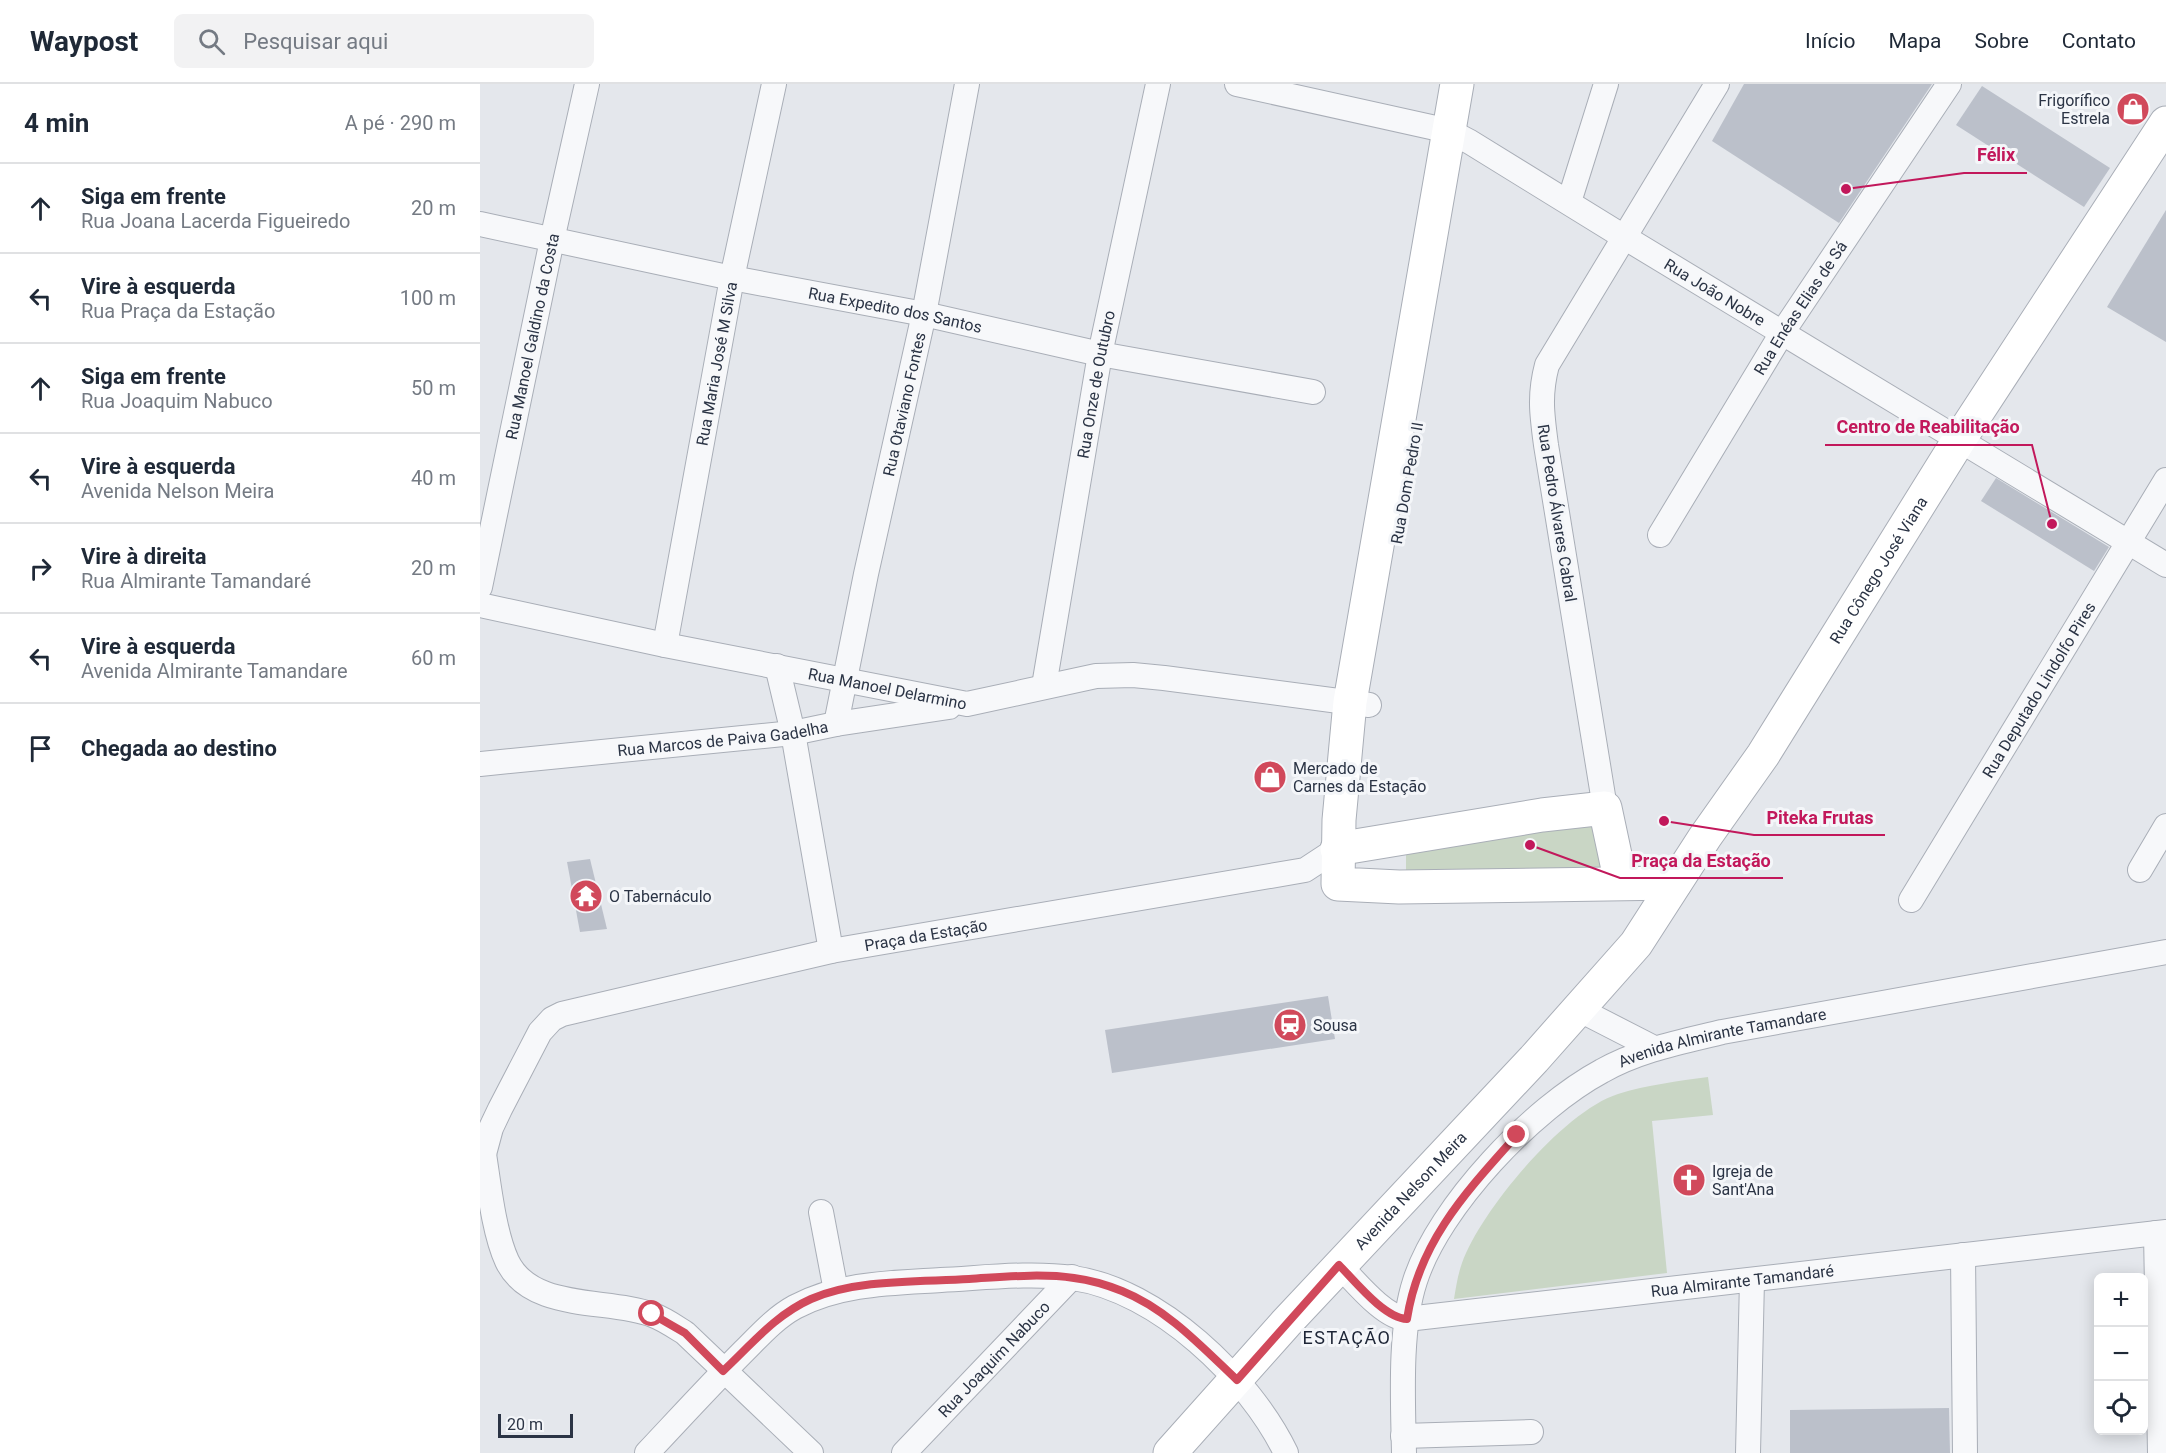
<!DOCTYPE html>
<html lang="pt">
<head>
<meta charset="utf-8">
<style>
	:root { --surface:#fff; --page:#f2f2f3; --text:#1f2937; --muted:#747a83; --line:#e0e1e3 }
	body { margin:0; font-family:Roboto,sans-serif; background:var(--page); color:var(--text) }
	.controls { position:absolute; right:18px; bottom:18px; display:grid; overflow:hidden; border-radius:9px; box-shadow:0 3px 15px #0003 }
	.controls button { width:54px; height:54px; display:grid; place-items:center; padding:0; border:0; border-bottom:2px solid var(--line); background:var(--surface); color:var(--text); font:30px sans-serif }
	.scale { position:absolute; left:18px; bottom:15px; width:75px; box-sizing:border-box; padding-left:6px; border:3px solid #2b3445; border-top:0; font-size:16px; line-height:21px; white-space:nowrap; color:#2b3445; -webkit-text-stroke:4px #f4f6f9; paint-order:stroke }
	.stop { position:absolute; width:18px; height:18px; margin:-14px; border:4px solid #d1495b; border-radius:50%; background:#fff }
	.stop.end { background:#d1495b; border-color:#fff; box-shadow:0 2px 6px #0008 }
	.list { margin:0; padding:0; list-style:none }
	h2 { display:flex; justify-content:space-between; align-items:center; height:78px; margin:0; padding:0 24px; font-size:26px }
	h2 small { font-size:20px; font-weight:400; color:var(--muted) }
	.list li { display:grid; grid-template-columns:39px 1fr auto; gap:18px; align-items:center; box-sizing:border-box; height:90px; padding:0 24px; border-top:2px solid var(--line) }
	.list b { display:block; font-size:22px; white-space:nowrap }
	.list p { margin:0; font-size:20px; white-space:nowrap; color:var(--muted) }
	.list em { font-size:20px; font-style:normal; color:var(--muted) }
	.icon { flex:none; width:33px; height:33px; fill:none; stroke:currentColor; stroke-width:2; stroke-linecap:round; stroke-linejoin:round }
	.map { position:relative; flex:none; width:1686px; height:1369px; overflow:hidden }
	header { display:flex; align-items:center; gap:36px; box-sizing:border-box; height:84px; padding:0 30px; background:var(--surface); border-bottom:2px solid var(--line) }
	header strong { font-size:28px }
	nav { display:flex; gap:33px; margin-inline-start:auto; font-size:21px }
	.search { width:420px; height:54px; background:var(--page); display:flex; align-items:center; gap:15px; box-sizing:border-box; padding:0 21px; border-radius:9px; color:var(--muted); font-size:22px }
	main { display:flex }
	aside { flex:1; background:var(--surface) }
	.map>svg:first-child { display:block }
	.green { fill:#c9d6c5 }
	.building { fill:#bbc0ca }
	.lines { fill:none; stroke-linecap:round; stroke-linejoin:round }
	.street-casing { stroke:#a9aeb7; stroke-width:26 }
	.secondary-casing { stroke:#a9aeb7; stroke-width:35 }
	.street { stroke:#f7f8fa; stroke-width:24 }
	.secondary { stroke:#fff; stroke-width:33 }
	.route { stroke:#d1495b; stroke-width:8 }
	.labels { text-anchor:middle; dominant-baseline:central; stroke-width:6; stroke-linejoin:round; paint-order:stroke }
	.poi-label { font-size:16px; fill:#2b3445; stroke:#f4f6f9; text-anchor:start }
	.street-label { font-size:16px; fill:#2b3445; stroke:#f4f6f9 }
	.neighbourhood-label { font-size:18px; letter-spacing:1.5px; fill:#1d2536; stroke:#f4f6f9 }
	.leader { fill:none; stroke:#c2185b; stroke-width:2 }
	.callout-dot { fill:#c2185b; stroke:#f4f6f9; stroke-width:2 }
	.callout-label { font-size:18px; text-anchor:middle; font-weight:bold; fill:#c2185b; stroke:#f4f6f9; stroke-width:6; stroke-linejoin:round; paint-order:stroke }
</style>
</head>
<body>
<header>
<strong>Waypost</strong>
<div class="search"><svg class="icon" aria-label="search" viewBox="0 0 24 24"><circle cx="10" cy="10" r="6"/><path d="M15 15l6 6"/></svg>Pesquisar aqui</div>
<nav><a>Início</a><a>Mapa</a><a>Sobre</a><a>Contato</a></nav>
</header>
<main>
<aside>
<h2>4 min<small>A pé · 290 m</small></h2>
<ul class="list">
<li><svg class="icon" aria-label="ahead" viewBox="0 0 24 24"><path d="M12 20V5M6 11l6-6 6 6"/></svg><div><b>Siga em frente</b><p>Rua Joana Lacerda Figueiredo</p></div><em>20 m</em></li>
<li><svg class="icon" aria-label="left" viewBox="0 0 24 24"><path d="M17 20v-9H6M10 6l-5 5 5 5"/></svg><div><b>Vire à esquerda</b><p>Rua Praça da Estação</p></div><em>100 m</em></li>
<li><svg class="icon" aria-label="ahead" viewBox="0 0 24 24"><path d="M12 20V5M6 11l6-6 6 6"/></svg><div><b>Siga em frente</b><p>Rua Joaquim Nabuco</p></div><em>50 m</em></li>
<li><svg class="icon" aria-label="left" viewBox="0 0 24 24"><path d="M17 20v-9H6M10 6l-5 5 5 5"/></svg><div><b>Vire à esquerda</b><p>Avenida Nelson Meira</p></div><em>40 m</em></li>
<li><svg class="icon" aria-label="right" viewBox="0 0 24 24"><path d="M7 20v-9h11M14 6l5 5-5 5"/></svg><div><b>Vire à direita</b><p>Rua Almirante Tamandaré</p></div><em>20 m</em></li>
<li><svg class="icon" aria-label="left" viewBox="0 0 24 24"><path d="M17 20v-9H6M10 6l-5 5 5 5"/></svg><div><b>Vire à esquerda</b><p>Avenida Almirante Tamandare</p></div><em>60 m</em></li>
<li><svg class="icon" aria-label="arrive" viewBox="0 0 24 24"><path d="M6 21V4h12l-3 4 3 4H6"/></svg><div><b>Chegada ao destino</b></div></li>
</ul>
</aside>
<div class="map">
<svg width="1686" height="1369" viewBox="0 0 1686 1369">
	<rect width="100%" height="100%" fill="#e4e7ec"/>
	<!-- green -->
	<g class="green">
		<polygon points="1116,737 1128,775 1121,783 1113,786 926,790 926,768"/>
		<path d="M1228,993l5,38 -61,6 15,152 -213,26c2,-12 4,-25 8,-36 19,-53 102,-152 156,-169 29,-9 60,-13 90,-17z"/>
	</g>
	<!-- building -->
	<g class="building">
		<polygon points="1264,0 1452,0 1359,139 1232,57"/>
		<polygon points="1502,2 1630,84 1604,123 1476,41"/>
		<polygon points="1686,126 1686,258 1627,223"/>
		<polygon points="1516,394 1629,463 1614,487 1501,417"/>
		<polygon points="110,775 127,845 100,848 87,778"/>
		<polygon points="848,912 855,955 632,989 625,946"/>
		<polygon points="1469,1324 1470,1369 1310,1369 1310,1326"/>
	</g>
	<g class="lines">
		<defs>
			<g id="street">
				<path id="s1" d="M757,0l212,47 21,11 154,95 542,328"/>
				<polyline points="1089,118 1126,0"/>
				<path id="s2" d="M0,140l252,54 192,36 176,40 213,38"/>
				<path id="s3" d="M1180,451l122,-202 167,-249"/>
				<path id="s4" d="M0,503l72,-347 35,-156"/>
				<path id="s5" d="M0,521l185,40 302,59 129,-28 37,-1 31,3 205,27"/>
				<path id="s6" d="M185,561l67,-367 42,-194"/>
				<polyline points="297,582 313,649 351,867"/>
				<path id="s7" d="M564,602l56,-332 58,-270"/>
				<path id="s8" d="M356,640l30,-150 58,-260 43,-230"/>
				<path id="s9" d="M0,680l313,-31 43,-9 113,-17"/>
				<path d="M1125,724l-59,-363c-4,-30 -7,-50 1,-80l170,-281"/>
				<polyline points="1660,786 1686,742"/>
				<path id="s10" d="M1431,816l255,-420"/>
				<polyline points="1098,925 1174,964"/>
				<path id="s11" d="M0,1070h4l7,-26 9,-19 40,-77 12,-13 10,-5 269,-63 474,-81 32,-21"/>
				<path d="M4,1070c5,32 10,79 23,107 24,51 102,37 146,54 11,4 21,11 32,18l126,120"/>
				<polyline points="341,1128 356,1207"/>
				<polyline points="1676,1149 1680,1369"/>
				<polyline points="1483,1171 1485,1369"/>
				<path id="s12" d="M859,1181c16,16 45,53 68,54l759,-87"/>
				<polyline points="923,1352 1051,1348"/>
				<path d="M167,1369c32,-34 64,-69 97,-102 16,-16 31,-33 51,-44 45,-24 97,-24 146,-27 42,-2 90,-8 132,-2 85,12 177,100 213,175"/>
				<path id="s13" d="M424,1369l168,-176"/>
				<path id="s14" d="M924,1369c-1,-52 -5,-123 11,-172 24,-75 118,-173 187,-210 37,-21 79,-29 120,-39l444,-80"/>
				<polyline points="1268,1369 1272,1196"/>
			</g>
			<g id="secondary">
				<polyline points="977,0 870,618 859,736 858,800 919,803 1195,799"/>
				<polyline points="857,765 1062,731 1125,724 1141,799"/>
				<path id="s15" d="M690,1369l116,-130 248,-264 102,-115 69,-107 58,-82 196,-315 207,-317"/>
			</g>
		</defs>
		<!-- street casing -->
		<use href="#street" class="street-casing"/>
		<!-- secondary casing -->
		<use href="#secondary" class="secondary-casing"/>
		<!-- street -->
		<use href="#street" class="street"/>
		<!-- secondary -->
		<use href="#secondary" class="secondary"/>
	</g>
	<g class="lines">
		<!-- route -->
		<path class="route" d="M172,1230l33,19 38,38c28,-26 52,-56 88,-72 46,-20 108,-17 158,-20 34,-2 71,-6 105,-1 16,2 33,7 48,13 45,18 80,56 115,89l102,-115c16,16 45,53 68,54 12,-78 60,-128 110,-184"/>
	</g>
	<!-- icons -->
	<defs>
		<symbol id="shop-disc" viewBox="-11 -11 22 22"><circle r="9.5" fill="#d1495b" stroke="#f4f6f9"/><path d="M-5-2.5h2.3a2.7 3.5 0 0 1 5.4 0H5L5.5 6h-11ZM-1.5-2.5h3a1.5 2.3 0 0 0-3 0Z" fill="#fff"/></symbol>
		<symbol id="temple-disc" viewBox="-11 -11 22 22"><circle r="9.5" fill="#d1495b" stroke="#f4f6f9"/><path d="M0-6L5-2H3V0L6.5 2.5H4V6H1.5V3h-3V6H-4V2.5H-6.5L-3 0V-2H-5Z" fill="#fff"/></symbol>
		<symbol id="station-disc" viewBox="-11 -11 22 22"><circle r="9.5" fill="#d1495b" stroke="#f4f6f9"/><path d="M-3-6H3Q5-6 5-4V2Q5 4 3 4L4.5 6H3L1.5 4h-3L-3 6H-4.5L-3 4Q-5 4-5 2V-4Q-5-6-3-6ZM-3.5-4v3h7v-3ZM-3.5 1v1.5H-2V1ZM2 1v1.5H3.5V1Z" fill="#fff"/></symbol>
		<symbol id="church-disc" viewBox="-11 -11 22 22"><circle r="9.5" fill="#d1495b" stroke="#f4f6f9"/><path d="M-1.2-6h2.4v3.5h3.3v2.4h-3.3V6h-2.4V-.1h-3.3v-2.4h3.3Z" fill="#fff"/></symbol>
	</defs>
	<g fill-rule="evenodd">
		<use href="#shop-disc" x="1634" y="6" width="38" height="38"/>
		<use href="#shop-disc" x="771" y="674" width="38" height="38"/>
		<use href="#temple-disc" x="87" y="793" width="38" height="38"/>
		<use href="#station-disc" x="791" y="922" width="38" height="38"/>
		<use href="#church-disc" x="1190" y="1077" width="38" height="38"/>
	</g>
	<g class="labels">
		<!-- poi labels -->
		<g class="poi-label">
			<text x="1630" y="16" text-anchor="end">Frigorífico<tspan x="1630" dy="18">Estrela</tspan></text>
			<text x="813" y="684">Mercado de<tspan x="813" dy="18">Carnes da Estação</tspan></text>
			<text x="129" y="812">O Tabernáculo</text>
			<text x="833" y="941">Sousa</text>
			<text x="1232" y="1087">Igreja de<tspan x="1232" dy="18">Sant'Ana</tspan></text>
		</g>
		<!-- street labels -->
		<g class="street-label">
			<text stroke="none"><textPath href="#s1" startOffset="528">Rua João Nobre</textPath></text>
			<text stroke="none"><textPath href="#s3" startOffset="267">Rua Enéas Elias de Sá</textPath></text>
			<text stroke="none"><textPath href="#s2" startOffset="424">Rua Expedito dos Santos</textPath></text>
			<text stroke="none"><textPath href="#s4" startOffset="256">Rua Manoel Galdino da Costa</textPath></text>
			<text stroke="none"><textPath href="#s6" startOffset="286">Rua Maria José M Silva</textPath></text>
			<text stroke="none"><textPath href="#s7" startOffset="306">Rua Onze de Outubro</textPath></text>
			<text stroke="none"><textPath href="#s8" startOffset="327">Rua Otaviano Fontes</textPath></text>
			<text transform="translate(927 399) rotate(-80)">Rua Dom Pedro II</text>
			<text transform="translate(1077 429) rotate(81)">Rua Pedro Álvares Cabral</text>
			<text stroke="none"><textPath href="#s15" startOffset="1136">Rua Cônego José Viana</textPath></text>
			<text stroke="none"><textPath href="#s5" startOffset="416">Rua Manoel Delarmino</textPath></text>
			<text stroke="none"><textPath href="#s10" startOffset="246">Rua Deputado Lindolfo Pires</textPath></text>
			<text stroke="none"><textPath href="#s9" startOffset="244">Rua Marcos de Paiva Gadelha</textPath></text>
			<text stroke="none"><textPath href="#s11" startOffset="540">Praça da Estação</textPath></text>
			<text stroke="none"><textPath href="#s14" startOffset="585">Avenida Almirante Tamandare</textPath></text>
			<text stroke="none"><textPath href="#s15" startOffset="356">Avenida Nelson Meira</textPath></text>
			<text stroke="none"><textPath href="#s12" startOffset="426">Rua Almirante Tamandaré</textPath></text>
			<text stroke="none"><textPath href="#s13" startOffset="130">Rua Joaquim Nabuco</textPath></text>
		</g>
		<!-- neighbourhood labels -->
		<g class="neighbourhood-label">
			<text x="867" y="1253">ESTAÇÃO</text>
		</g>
	</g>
	<!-- callouts -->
	<path class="leader" d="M1366 105L1484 89H1547M1572 440L1552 361H1345M1184 737L1274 751H1405M1050 761L1140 794H1303"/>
	<g class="callout-dot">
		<circle cx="1366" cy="105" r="6"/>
		<circle cx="1572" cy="440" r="6"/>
		<circle cx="1184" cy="737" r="6"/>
		<circle cx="1050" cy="761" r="6"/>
	</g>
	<g class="callout-label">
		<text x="1516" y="77">Félix</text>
		<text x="1448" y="349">Centro de Reabilitação</text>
		<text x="1340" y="740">Piteka Frutas</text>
		<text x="1221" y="783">Praça da Estação</text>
	</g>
</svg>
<div class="controls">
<button>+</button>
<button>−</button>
<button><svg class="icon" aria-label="locate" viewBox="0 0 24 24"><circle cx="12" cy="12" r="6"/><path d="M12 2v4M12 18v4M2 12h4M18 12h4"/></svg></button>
</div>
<div class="scale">20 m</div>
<div class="stop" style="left:172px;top:1230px"></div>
<div class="stop end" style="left:1037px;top:1051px"></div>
</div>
</main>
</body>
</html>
